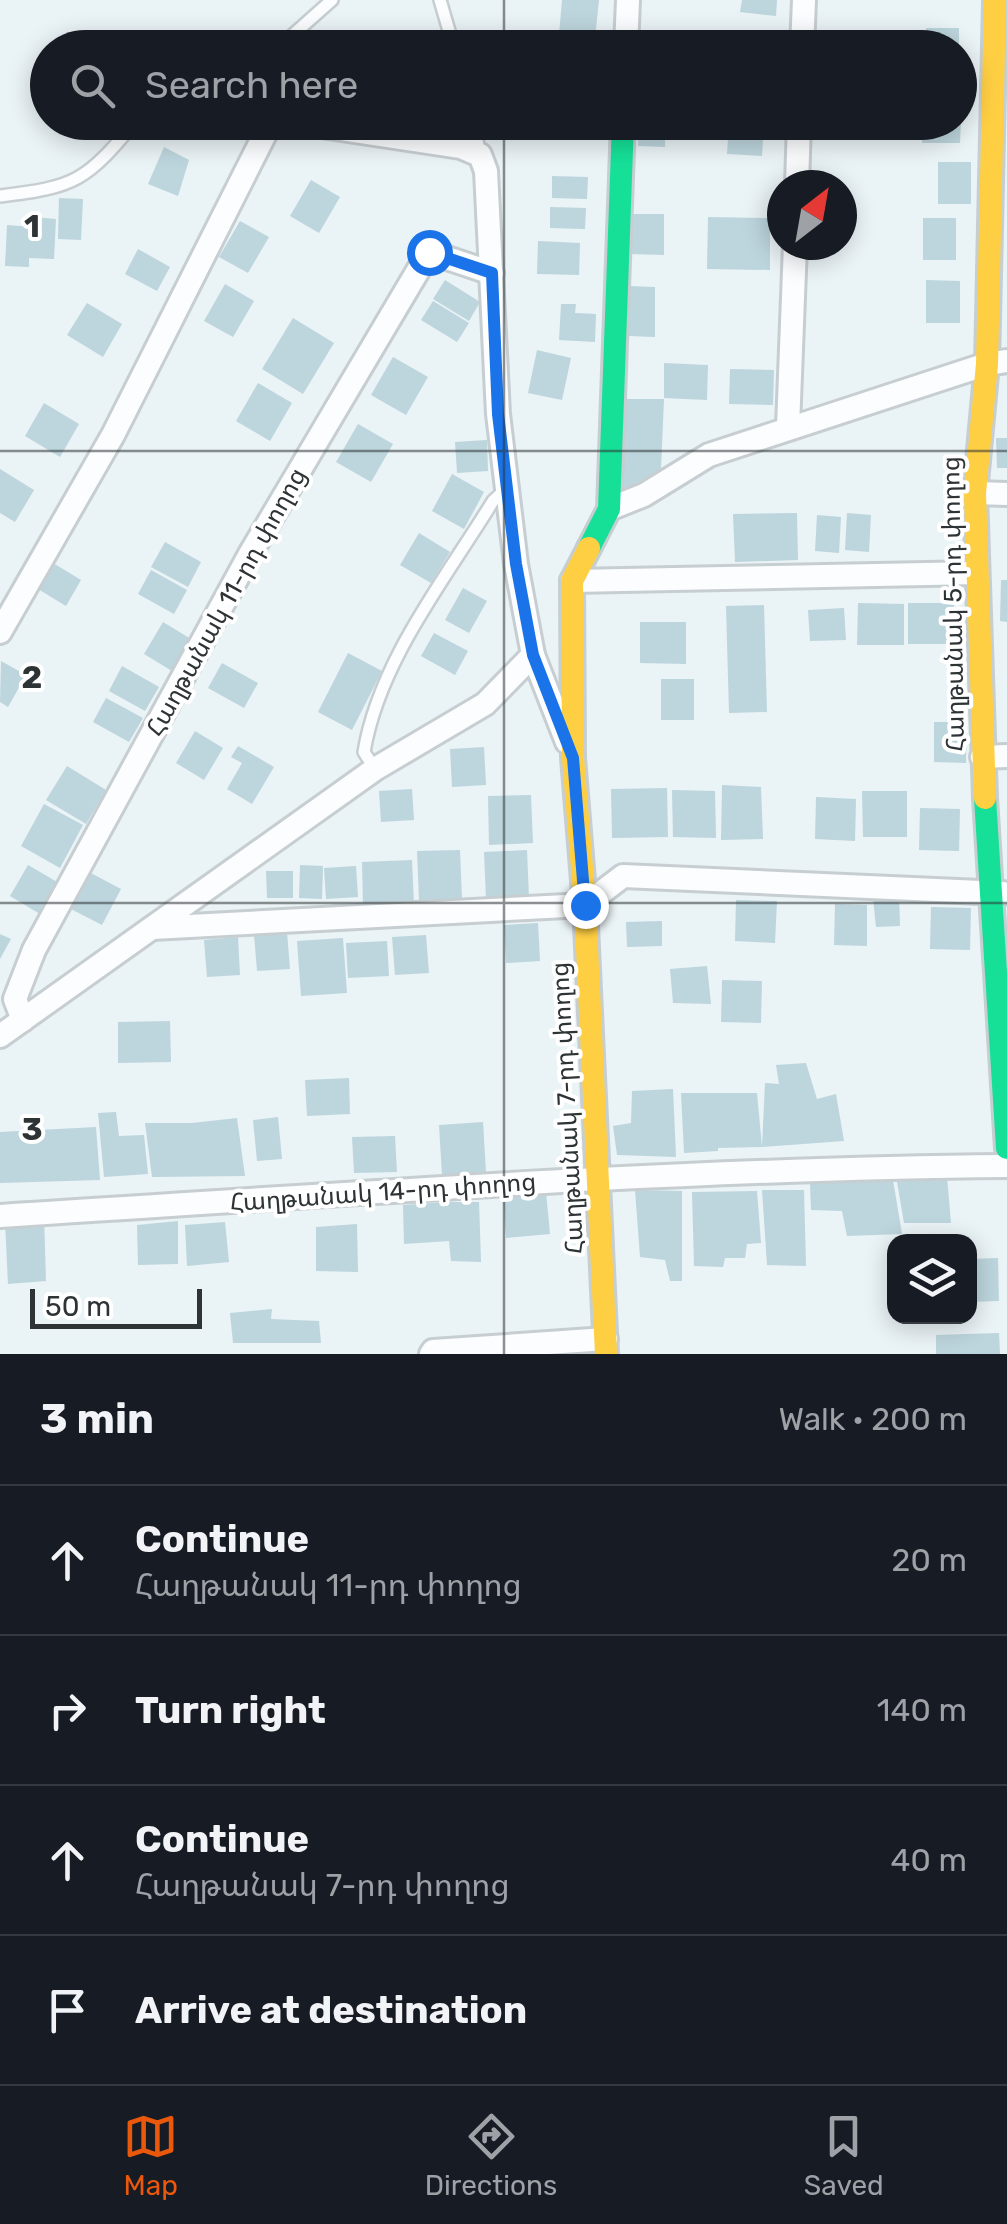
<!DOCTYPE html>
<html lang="en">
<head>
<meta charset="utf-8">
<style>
	:root { --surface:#171b24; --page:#20242c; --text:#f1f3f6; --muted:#9ea1a6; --line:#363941; --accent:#ea580c }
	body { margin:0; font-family:Rubik,"Noto Sans Armenian",sans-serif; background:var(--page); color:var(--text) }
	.controls { position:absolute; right:30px; bottom:30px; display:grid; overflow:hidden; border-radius:20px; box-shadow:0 5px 25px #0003 }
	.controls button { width:90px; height:90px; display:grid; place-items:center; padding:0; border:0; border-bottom:2px solid var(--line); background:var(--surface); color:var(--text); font:50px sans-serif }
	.compass { position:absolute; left:767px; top:170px; width:90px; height:90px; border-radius:50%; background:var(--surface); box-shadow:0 5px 25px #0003; rotate:31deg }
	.scale { position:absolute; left:30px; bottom:25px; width:172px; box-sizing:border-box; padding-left:10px; border:5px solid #2e3436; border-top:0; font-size:28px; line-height:35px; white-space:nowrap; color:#2e3436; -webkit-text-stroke:8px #fff; paint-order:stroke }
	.stop { position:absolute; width:30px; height:30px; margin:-22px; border:8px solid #1a73e8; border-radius:50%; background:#fff }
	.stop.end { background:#1a73e8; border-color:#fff; box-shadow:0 2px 10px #0008 }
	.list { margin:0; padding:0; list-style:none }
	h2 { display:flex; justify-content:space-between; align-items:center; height:130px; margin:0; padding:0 40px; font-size:42px }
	h2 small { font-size:32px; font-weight:400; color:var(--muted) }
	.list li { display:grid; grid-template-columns:65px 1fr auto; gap:30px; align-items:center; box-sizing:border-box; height:150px; padding:0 40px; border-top:2px solid var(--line) }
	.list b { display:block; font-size:38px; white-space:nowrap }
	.list p { margin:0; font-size:32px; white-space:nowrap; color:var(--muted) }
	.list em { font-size:32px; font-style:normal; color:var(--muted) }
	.icon { flex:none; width:55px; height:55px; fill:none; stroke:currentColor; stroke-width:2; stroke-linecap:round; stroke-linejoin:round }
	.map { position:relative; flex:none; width:1007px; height:1354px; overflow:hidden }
	.search { position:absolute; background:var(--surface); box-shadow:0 5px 25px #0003; left:30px; right:30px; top:30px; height:110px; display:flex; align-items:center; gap:25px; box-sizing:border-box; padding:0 35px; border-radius:55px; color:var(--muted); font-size:38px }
	.sheet { height:730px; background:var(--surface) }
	nav { display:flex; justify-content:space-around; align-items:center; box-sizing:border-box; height:140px; border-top:2px solid var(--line); background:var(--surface); font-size:28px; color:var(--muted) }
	nav a { display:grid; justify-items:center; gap:5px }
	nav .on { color:var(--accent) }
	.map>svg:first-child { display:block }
	.building { fill:#bdd5dd }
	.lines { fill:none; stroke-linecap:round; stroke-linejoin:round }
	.lane-casing { stroke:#c7ced1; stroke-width:16 }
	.street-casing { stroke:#c7ced1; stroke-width:28 }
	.fast-casing { stroke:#c7ced1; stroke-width:28 }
	.slow-casing { stroke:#c7ced1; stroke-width:28 }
	.lane { stroke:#fcfdfe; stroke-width:11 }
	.street { stroke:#fcfdfe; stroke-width:22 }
	.fast { stroke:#16e098; stroke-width:22 }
	.slow { stroke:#ffcf43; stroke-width:22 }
	.route { stroke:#1a73e8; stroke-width:12 }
	.grid { fill:none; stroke:#2e3436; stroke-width:2.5; stroke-opacity:0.55 }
	.labels { text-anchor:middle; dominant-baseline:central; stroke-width:8; stroke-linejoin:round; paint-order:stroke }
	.street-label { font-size:25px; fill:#2e3436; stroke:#fff }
	.grid-label { font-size:32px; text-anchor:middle; font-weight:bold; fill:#2e3436; stroke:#fff; stroke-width:8; stroke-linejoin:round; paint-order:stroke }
</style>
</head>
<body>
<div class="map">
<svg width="1007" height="1354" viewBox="0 0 1007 1354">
	<rect width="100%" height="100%" fill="#eaf3f6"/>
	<!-- building -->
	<g class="building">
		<polygon points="562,0 599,0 595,38 559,34"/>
		<polygon points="742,0 777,0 776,16 740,12"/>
		<rect x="926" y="28" width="33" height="20"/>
		<polygon points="524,34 559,34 559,48 523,48"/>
		<polygon points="639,122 665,122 665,147 638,146"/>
		<polygon points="729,122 764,122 762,156 727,154"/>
		<polygon points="922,122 961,122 960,143 922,143"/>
		<polygon points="164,147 189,160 178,196 148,184"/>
		<rect x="938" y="162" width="33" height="42"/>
		<polygon points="552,176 588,177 587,199 552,198"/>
		<polygon points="311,180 340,197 319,233 290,216"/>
		<polygon points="59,198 83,199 81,240 58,239"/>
		<polygon points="550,207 586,208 585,229 550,228"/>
		<polygon points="628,214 664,214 664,255 628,254"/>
		<polygon points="33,217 56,219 54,259 29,258 29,267 5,266 7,225 32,227"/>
		<polygon points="708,217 770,218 770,270 707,269"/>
		<rect x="923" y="218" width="33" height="42"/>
		<polygon points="240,221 269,237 248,273 219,257"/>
		<polygon points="538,241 580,243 579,275 537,274"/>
		<polygon points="138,249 170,267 157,291 125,274"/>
		<polygon points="445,280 480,302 469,321 433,299"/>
		<polygon points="926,280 960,281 960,323 926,323"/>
		<polygon points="225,284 254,301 233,337 204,321"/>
		<polygon points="629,286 655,287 655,337 628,336"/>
		<polygon points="433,301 469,323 457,342 421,320"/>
		<polygon points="87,303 122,324 103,357 67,335"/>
		<polygon points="561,304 576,304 575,313 596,314 595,342 559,340"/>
		<polygon points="293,318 334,343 303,394 262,369"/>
		<polygon points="537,350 571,358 562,400 528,393"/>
		<polygon points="393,357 428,377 406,415 371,395"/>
		<polygon points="664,363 708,365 707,400 664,398"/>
		<polygon points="730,369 774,370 773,405 729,404"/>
		<polygon points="258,383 292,403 270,441 236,421"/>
		<polygon points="624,399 664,399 661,469 623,491"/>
		<polygon points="44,403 79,424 60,457 25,436"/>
		<polygon points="358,424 393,444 371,482 336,462"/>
		<polygon points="996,438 1007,438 1007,468 997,468"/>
		<polygon points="487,440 488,471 457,473 455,442"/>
		<polygon points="0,469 34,490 15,522 0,513"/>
		<polygon points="452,474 484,492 464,529 432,511"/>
		<polygon points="797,513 798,560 735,562 733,514"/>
		<polygon points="847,513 871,515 869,552 845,550"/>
		<polygon points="817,515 841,517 839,553 815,551"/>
		<polygon points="419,533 450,552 431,583 400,565"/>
		<polygon points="165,542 201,562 188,587 151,567"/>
		<polygon points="53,563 81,580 66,606 38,589"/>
		<polygon points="151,570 187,590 174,614 138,594"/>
		<polygon points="1001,580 1007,580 1007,622 1000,621"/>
		<polygon points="463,588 487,601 469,633 445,620"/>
		<polygon points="858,603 904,604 904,645 857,645"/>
		<rect x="908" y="603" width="46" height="41"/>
		<polygon points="764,605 767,712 729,713 726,606"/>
		<polygon points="844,608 846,640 810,641 808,610"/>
		<polygon points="163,622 191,639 172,671 144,654"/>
		<polygon points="640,622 686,622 686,664 640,663"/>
		<polygon points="434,633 468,651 455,675 421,656"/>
		<polygon points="348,653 382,671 352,730 318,712"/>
		<polygon points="1,661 26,675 8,707 0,702"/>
		<polygon points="222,663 258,683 244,708 208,688"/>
		<polygon points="122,666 159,687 145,711 109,691"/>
		<rect x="661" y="679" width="33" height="41"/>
		<polygon points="106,698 143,718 129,742 93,722"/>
		<polygon points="934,722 967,722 966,763 934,762"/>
		<polygon points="195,731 223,748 204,780 176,763"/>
		<polygon points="238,746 274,767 252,804 227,789 242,763 231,757"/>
		<polygon points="484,747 486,785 452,787 450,749"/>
		<polygon points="67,766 106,790 86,824 46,800"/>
		<polygon points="722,785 761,787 763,839 721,840"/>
		<polygon points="667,788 668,837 612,838 611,789"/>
		<polygon points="412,789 414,820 381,822 379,791"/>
		<polygon points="672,790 715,791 716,838 673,837"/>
		<polygon points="862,791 907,791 907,837 863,837"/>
		<polygon points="531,795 533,843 489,845 488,796"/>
		<polygon points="816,797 856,799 855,841 815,839"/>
		<polygon points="44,804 83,825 60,868 21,846"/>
		<polygon points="920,808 960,809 959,851 919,850"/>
		<polygon points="460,850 462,899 419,900 417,851"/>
		<polygon points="527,850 529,899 486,900 484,852"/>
		<polygon points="412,860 414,905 363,906 362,862"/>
		<polygon points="28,865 59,883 40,914 10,896"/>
		<polygon points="300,865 323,866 322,899 299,898"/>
		<polygon points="356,866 358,897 326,899 324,868"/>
		<polygon points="266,871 293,871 293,898 267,898"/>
		<polygon points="89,872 121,889 102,925 69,908"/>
		<polygon points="899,895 900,926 876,927 873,898"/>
		<polygon points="736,900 777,901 775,943 735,941"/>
		<polygon points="835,904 867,905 867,946 834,945"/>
		<polygon points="931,907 971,908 970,950 930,949"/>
		<polygon points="662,921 662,946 627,947 626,922"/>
		<polygon points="538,923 540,961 506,963 504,925"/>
		<polygon points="287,932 290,969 257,971 254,934"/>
		<polygon points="0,934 11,939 0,959"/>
		<polygon points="426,935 429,973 395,975 392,937"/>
		<polygon points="238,937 240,975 207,977 204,940"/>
		<polygon points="343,938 347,993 301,996 297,941"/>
		<polygon points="387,941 389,976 348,978 346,943"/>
		<polygon points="707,966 711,1004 673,1003 670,969"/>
		<polygon points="722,980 762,981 761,1023 721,1022"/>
		<polygon points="170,1021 171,1062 118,1063 118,1022"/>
		<polygon points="806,1063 817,1099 836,1094 844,1141 762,1147 718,1148 718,1151 684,1153 681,1093 757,1093 762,1147 765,1083 779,1084 776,1065"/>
		<polygon points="349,1078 350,1114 307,1116 305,1080"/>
		<polygon points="673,1089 676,1157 617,1155 613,1126 631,1123 632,1091"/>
		<polygon points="116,1112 119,1136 144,1135 148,1174 104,1177 98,1113"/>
		<polygon points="278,1117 282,1159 257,1161 253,1120"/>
		<polygon points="237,1118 245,1176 152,1177 145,1123 192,1123"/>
		<polygon points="483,1122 486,1172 442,1175 439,1125"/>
		<polygon points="96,1127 100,1180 0,1183 0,1132"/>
		<polygon points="395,1136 397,1172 354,1173 352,1137"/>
		<polygon points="896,1176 947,1177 951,1223 904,1223"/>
		<polygon points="893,1180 902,1234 847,1236 842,1211 811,1210 810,1184"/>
		<polygon points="635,1190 682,1191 682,1281 670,1281 665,1260 640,1257"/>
		<polygon points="762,1190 804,1190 806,1266 767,1265"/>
		<polygon points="757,1191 761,1243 747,1244 745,1258 725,1258 723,1267 694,1266 692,1192"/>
		<polygon points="546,1192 550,1234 506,1238 503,1196"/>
		<polygon points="446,1202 479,1202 481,1262 451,1261 449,1241 404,1244 403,1205"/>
		<polygon points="44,1216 46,1281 8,1284 5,1222"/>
		<polygon points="178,1221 178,1264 138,1265 137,1225"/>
		<polygon points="225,1222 229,1262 187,1266 185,1225"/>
		<polygon points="357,1224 358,1272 316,1271 316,1227"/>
		<polygon points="998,1258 999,1301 970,1302 970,1259"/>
		<polygon points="272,1309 271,1319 319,1321 321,1343 233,1343 230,1313"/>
		<polygon points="999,1333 1000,1354 936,1354 936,1335"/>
	</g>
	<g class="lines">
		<defs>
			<g id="lane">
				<polyline points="440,0 454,48"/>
				<polyline points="278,48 332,0"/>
				<polyline points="473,122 480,155"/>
				<path d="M0,196c76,-9 86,-15 135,-74"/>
				<path d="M375,769l-11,-17c15,-91 82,-174 129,-251l14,-13"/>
			</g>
			<g id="street">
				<polyline points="626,48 628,0"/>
				<polyline points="802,48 804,0"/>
				<polyline points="295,122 461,147 480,155 486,171 498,414 516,564 533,655 567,742"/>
				<polyline points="797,185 799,122"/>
				<polyline points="788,427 795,245"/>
				<polyline points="975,493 1007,494"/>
				<polyline points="609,509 644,495 709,455 987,364 1007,361"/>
				<polyline points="572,581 977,573"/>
				<polyline points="0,632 113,435 271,122"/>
				<polyline points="982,757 1007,756"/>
				<polyline points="152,928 585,905 623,876 1003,893"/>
				<polyline points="23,1020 15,999 34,950 250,554 429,252 492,273"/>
				<polyline points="0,1036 375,769 485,704 533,655"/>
				<path d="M0,1216c336,-21 671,-47 1007,-50"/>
				<polyline points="431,1354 433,1351 606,1339"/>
			</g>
			<g id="fast">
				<polyline points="589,548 609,509 623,122"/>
				<polyline points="985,798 1007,1148"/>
			</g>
			<g id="slow">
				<polyline points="589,548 572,581 573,758 585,905 606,1354"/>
				<polyline points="985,798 975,493 987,364 995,0"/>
			</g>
		</defs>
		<!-- lane casing -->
		<use href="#lane" class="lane-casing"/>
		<!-- street casing -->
		<use href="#street" class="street-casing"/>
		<!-- fast casing -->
		<use href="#fast" class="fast-casing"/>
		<!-- slow casing -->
		<use href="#slow" class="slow-casing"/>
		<!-- lane -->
		<use href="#lane" class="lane"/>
		<!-- street -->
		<use href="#street" class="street"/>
		<!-- fast -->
		<use href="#fast" class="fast"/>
		<!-- slow -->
		<use href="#slow" class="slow"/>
	</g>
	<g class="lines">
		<!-- route -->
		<polyline class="route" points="429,252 492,273 498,414 516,564 533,655 573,758 585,905"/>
	</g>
	<!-- grid -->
	<path class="grid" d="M504,0v48M504,122v1232M0,451h1007M0,903h1007"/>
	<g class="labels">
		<!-- street labels -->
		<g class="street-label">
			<text transform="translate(226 602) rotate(-61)">Հաղթանակ 11-րդ փողոց</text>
			<text transform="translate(953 604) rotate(-91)">Հաղթանակ 5-րդ փողոց</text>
			<text transform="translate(567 1108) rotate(-93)">Հաղթանակ 7-րդ փողոց</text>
			<text transform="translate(383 1192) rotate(-4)">Հաղթանակ 14-րդ փողոց</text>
		</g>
	</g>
	<g class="grid-label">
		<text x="32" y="237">1</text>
		<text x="32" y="688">2</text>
		<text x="32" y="1140">3</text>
	</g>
</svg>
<div class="controls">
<button><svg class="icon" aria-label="layers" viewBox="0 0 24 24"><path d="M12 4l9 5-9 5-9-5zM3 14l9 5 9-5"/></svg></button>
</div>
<svg class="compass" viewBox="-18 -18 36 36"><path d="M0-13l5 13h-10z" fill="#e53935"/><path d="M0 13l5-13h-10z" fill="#9ea1a6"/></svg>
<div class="scale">50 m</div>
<div class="stop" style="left:429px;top:252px"></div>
<div class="stop end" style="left:585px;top:905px"></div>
<div class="search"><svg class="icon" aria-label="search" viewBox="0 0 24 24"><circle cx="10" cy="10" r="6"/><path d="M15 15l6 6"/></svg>Search here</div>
</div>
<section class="sheet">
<h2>3 min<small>Walk · 200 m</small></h2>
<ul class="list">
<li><svg class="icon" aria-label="ahead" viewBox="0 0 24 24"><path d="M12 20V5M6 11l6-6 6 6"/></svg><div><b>Continue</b><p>Հաղթանակ 11-րդ փողոց</p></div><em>20 m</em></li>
<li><svg class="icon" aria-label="right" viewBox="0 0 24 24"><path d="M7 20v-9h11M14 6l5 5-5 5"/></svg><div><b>Turn right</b></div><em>140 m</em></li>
<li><svg class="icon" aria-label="ahead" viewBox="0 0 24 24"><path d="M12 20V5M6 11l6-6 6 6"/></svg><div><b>Continue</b><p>Հաղթանակ 7-րդ փողոց</p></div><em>40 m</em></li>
<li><svg class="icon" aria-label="arrive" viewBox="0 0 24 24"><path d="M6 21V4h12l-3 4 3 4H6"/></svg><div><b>Arrive at destination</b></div></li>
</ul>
</section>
<nav>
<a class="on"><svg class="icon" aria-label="map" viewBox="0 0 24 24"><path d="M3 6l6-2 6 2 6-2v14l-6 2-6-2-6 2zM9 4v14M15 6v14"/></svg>Map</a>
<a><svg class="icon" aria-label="directions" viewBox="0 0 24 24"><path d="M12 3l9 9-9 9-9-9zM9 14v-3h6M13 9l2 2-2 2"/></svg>Directions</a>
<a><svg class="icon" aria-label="saved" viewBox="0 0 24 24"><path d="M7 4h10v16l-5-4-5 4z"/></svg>Saved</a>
</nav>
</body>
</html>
